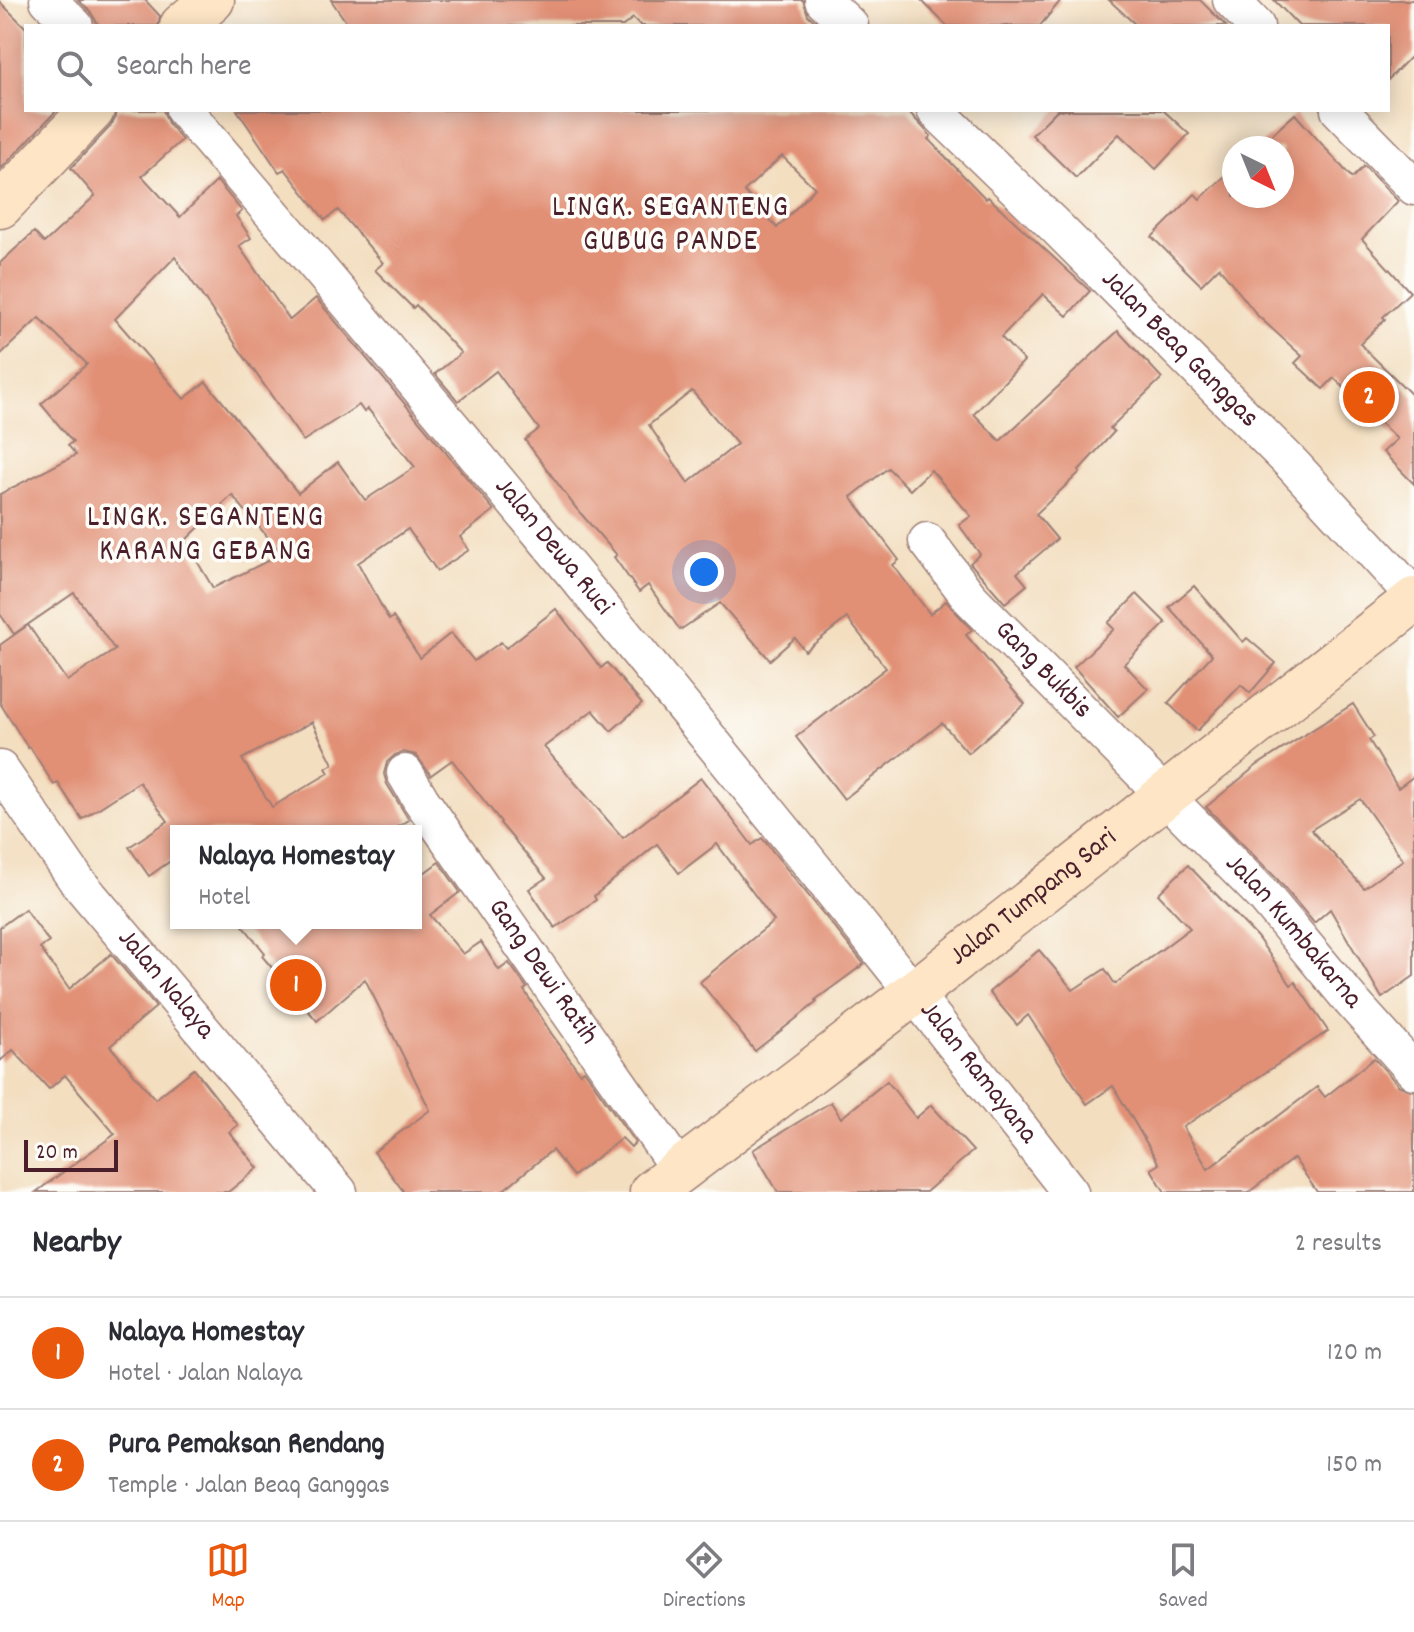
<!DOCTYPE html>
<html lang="en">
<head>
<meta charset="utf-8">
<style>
	:root { --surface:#fff; --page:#f7f7f7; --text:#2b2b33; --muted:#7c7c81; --line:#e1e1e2; --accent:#ea580c }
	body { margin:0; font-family:Dekko,sans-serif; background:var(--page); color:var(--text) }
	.compass { position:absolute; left:1222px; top:136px; width:72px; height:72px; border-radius:50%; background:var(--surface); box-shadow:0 4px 20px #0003; rotate:137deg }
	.scale { position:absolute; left:24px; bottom:20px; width:94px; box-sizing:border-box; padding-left:8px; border:4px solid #4a1f2b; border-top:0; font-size:22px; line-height:28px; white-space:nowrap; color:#4a1f2b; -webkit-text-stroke:6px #fdfcf7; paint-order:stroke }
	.you { position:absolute; left:704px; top:572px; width:28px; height:28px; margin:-20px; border:6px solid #fff; border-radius:50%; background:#1a73e8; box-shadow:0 0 0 12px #1a73e833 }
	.badge { display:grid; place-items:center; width:52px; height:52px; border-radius:50%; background:var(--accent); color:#fff; font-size:26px; font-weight:700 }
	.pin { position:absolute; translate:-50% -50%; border:4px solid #fff; box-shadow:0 2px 8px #0006 }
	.popup { position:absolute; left:170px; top:825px; width:252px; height:104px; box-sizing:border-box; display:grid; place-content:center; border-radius:0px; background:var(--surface); filter:drop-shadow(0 2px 6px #0005); font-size:26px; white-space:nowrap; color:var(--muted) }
	.popup b { font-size:30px; color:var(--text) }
	.popup::after { content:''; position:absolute; left:50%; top:100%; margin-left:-16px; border:16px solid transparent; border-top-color:var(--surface) }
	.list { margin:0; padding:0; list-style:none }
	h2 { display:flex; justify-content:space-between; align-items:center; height:104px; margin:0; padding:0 32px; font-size:34px }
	h2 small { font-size:26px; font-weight:400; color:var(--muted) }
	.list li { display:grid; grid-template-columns:52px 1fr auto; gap:24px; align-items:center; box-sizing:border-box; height:112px; padding:0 32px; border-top:2px solid var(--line) }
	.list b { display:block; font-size:30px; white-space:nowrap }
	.list p { margin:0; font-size:26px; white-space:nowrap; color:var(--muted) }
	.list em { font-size:26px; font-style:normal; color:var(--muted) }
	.icon { flex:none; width:44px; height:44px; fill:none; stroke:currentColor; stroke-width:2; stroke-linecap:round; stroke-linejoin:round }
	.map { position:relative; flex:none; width:1414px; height:1192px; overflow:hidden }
	.search { position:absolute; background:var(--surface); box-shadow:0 4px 20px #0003; left:24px; right:24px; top:24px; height:88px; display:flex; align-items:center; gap:20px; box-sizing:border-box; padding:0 28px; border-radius:0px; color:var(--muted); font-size:30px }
	.sheet { height:328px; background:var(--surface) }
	nav { display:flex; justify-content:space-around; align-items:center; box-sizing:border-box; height:112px; border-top:2px solid var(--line); background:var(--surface); font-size:22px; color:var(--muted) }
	nav a { display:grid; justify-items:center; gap:4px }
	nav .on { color:var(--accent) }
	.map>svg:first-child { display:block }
	.building { fill:#e18f74; fill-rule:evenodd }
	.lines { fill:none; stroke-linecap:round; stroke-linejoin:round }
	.street-casing { stroke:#9e7e76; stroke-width:39 }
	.secondary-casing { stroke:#9e7e76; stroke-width:47 }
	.street { stroke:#fff; stroke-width:36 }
	.secondary { stroke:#fde5c5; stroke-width:44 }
	.labels { text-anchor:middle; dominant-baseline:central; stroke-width:7; stroke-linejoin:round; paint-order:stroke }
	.street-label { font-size:28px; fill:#4a1f2b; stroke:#fdfcf7 }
	.neighbourhood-label { font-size:30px; letter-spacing:2px; fill:#4a1f2b; stroke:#fdfcf7 }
</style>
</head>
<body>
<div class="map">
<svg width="1414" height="1192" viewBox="0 0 1414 1192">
	<rect width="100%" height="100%" fill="#fdfcf7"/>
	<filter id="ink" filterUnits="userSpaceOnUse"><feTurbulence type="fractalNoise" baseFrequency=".0125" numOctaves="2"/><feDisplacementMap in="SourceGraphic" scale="16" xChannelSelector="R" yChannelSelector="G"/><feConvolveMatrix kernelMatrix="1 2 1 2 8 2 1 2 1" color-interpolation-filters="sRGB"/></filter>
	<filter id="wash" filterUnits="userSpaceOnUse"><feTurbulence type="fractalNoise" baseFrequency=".006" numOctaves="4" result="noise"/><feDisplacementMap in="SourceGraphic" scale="32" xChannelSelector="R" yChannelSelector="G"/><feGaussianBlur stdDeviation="1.8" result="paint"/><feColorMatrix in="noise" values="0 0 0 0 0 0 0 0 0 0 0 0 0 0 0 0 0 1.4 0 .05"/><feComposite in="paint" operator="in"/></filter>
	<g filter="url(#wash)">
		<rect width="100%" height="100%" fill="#f3dec0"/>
		<g id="blocks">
			<!-- building -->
			<g class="building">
				<polygon points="78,0 145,0 160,16 158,26 99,26 90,11"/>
				<polygon points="331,0 803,0 808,15 820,26 641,26 633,18 623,26 349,26"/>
				<polygon points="921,0 1061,0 1040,26 947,26"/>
				<polygon points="1109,0 1200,0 1226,26 1137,26"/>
				<polygon points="1274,0 1414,0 1414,53 1388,80 1388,26 1299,26"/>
				<polygon points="0,2 26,28 26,110 57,110 0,170"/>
				<path d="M116,110h47l5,13 14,17 -40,36 38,41 37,-36 25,30 -6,5 15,22 -12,8 51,74 26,-22 178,212 -34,27 9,13 -32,21 -29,-42 -50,34 31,57 4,-3 27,41 31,-25 23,28 27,-19 5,6 50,-39 45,59 6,-5 35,41 -31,27 -18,-21 -49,37 79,91 78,-60 51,67 10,-7 102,126 -49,36 2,2 -62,49 -55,-69 74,-61 -57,-77 -38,29 -22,-29 -63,52 2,4 -41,28 -26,-39 17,-11 -46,-55 1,-1 -49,-62 -21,15 -15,-20 -12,-3 -9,3 -8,7 -3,12 3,10 22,36 -19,11h-214v26l-27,19 -20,-29 39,-26 -29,-39 -57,37 -24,-36 -4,2 -24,-38 -2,1 -28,-45v-58l28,-20 39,56 48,-31 -41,-57 -60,41 -14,-20v-120l76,-39 -8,-10 5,-3 -32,-38 46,-40 -48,-46 -39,37v-92l34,-31 10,11 51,-47 -24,-28 39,-41 6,-10zM175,257l128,184 56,-36 5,7 4,-3 47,58 -50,33 -27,-38 -40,31 -92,-111 -22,17 -69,-80zM232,495l50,59 -69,34 -28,-47zM312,722l21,42 -7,4 3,5 -57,34 -30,-48z"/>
				<path d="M237,110h670l24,26 -3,3 58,60 2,-2 102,94 -23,25 -24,-22 -42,43 23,24 -50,53 26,27 118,-110 44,47 -52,50 4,4 -35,38 1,2 -44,42 21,25 -40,34 10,12 -22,18 -35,-40 10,-9 -21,-29 12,-9 -40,-46 -21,20 -22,-22 -37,29 48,63 -6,5 37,49 16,-13 26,29 -6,5 59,69 -57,49 -26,-30 -98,76 -48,-62 90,-69 -39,-50 -42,33 -10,-13 -25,22 -50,-57 -40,27 -32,-45 -9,7 -25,-35 3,-2 -41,-47 -51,-68 14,-11 -43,-58 -38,30 -23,-27 26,-21 -45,-48 -3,3 -38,-38 8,-7 -45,-53 -13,10 -40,-51 -6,3zM782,156l33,32 -38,40 -33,-37zM692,391l45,53 -49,39 -39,-58z"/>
				<polygon points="1057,110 1163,110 1189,134 1156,169 1119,134 1076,178 1032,135"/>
				<polygon points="1295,114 1352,178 1364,166 1398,201 1362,239 1410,292 1383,317 1385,319 1360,344 1414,397 1414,484 1383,452 1397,439 1334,378 1323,389 1295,363 1302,356 1258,316 1219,267 1201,285 1152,237 1195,194 1200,199 1234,168 1234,196 1282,196 1282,148 1257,148"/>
				<polygon points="1194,586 1243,642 1247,638 1276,663 1250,693 1241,685 1197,731 1168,703 1212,655 1169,607"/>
				<polygon points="1137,594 1166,623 1124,664 1148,689 1118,717 1074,667 1114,629 1108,623"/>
				<path d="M1353,704l21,33 -5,3 29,48 16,-12v200l-32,22 -52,-89 -16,14 -36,-43 -72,-73 50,-41zM1360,799l43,61 -39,28 -53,-58z"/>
				<polygon points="439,862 460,892 430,915 463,954 481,942 499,970 509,963 527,988 524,990 551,1033 580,1073 584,1070 635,1143 631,1147 622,1138 573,1176 552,1150 501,1192 404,1192 374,1152 430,1110 365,979 317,1021 262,956 265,953 241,923 416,923 416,879"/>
				<polygon points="1188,865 1257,937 1291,985 1295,982 1328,1031 1183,1127 1208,1169 1317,1087 1325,1097 1374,1058 1399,1086 1414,1091 1414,1192 1317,1192 1294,1158 1249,1192 1165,1192 1151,1169 1159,1164 1113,1086 1087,1104 1028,1015 1017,1025 989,992 1039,950 1073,990 1105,969 1115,984 1190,928 1158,894"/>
				<polygon points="25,909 49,942 40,948 69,989 111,954 156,1007 110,1046 155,1099 194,1069 238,1125 229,1132 258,1168 228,1192 36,1192 115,1134 65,1075 49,1089 13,1050 0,1061 0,927"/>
				<polygon points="887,1081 916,1118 931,1105 973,1151 926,1192 778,1192 753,1150 831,1102 841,1118"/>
			</g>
		</g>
	</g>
	<g filter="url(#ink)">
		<use href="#blocks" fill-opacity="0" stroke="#9e7e76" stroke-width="2"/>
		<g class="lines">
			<defs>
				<g id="street">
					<polyline points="48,0 75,26"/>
					<polyline points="823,0 850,26"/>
					<polyline points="1231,0 1256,26"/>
					<path id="s1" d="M184,110c303,354 600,714 886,1082"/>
					<path id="s2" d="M935,110l121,117 237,238 121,131"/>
					<polyline points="1339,110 1414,187"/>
					<path id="s3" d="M927,541l43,57 293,297 90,108 61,68"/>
					<path id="s4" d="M0,769l77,112 262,311"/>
					<path id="s5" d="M405,773l16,27 259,371"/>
				</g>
				<g id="secondary">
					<polyline points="182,26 212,0"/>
					<polyline points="0,206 92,110"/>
					<path id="s6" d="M652,1192l263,-200 499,-392"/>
				</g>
			</defs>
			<!-- street casing -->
			<use href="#street" class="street-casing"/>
			<!-- secondary casing -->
			<use href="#secondary" class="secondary-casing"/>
			<!-- street -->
			<use href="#street" class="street"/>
			<!-- secondary -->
			<use href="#secondary" class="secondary"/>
		</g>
	</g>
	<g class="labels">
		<!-- street labels -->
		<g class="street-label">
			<text stroke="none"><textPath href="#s2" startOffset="342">Jalan Beaq Ganggas</textPath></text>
			<text stroke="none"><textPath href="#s1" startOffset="572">Jalan Dewa Ruci</textPath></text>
			<text stroke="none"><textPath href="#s3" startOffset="174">Gang Bukbis</textPath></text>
			<text stroke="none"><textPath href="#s6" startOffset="482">Jalan Tumpang Sari</textPath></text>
			<text stroke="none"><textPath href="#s3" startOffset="536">Jalan Kumbakarna</textPath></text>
			<text stroke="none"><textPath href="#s5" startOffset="242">Gang Dewi Ratih</textPath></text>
			<text stroke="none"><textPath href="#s4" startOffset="272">Jalan Nalaya</textPath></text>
			<text stroke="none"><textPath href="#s1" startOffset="1248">Jalan Ramayana</textPath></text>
		</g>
		<!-- neighbourhood labels -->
		<g class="neighbourhood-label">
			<text x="671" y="209">LINGK. SEGANTENG<tspan x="671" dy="34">GUBUG PANDE</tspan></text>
			<text x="206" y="519">LINGK. SEGANTENG<tspan x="206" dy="34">KARANG GEBANG</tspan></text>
		</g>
	</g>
</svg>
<svg class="compass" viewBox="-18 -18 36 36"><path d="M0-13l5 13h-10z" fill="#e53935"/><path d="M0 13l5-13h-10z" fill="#7c7c81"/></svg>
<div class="scale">20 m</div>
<div class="you"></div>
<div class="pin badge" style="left:296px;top:985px">1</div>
<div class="popup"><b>Nalaya Homestay</b>Hotel</div>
<div class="pin badge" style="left:1369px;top:397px">2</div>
<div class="search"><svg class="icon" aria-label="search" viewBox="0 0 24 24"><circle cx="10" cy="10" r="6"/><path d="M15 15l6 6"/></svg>Search here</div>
</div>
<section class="sheet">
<h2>Nearby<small>2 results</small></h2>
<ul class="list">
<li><span class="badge">1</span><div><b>Nalaya Homestay</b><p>Hotel · Jalan Nalaya</p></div><em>120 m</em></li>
<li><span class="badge">2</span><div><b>Pura Pemaksan Rendang</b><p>Temple · Jalan Beaq Ganggas</p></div><em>150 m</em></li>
</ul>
</section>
<nav>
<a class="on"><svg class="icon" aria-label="map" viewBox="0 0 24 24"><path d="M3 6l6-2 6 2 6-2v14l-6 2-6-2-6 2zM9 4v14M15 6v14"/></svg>Map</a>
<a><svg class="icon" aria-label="directions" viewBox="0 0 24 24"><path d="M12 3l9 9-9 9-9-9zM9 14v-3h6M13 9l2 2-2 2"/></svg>Directions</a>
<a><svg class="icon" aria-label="saved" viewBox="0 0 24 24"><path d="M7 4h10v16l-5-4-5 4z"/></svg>Saved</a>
</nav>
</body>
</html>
